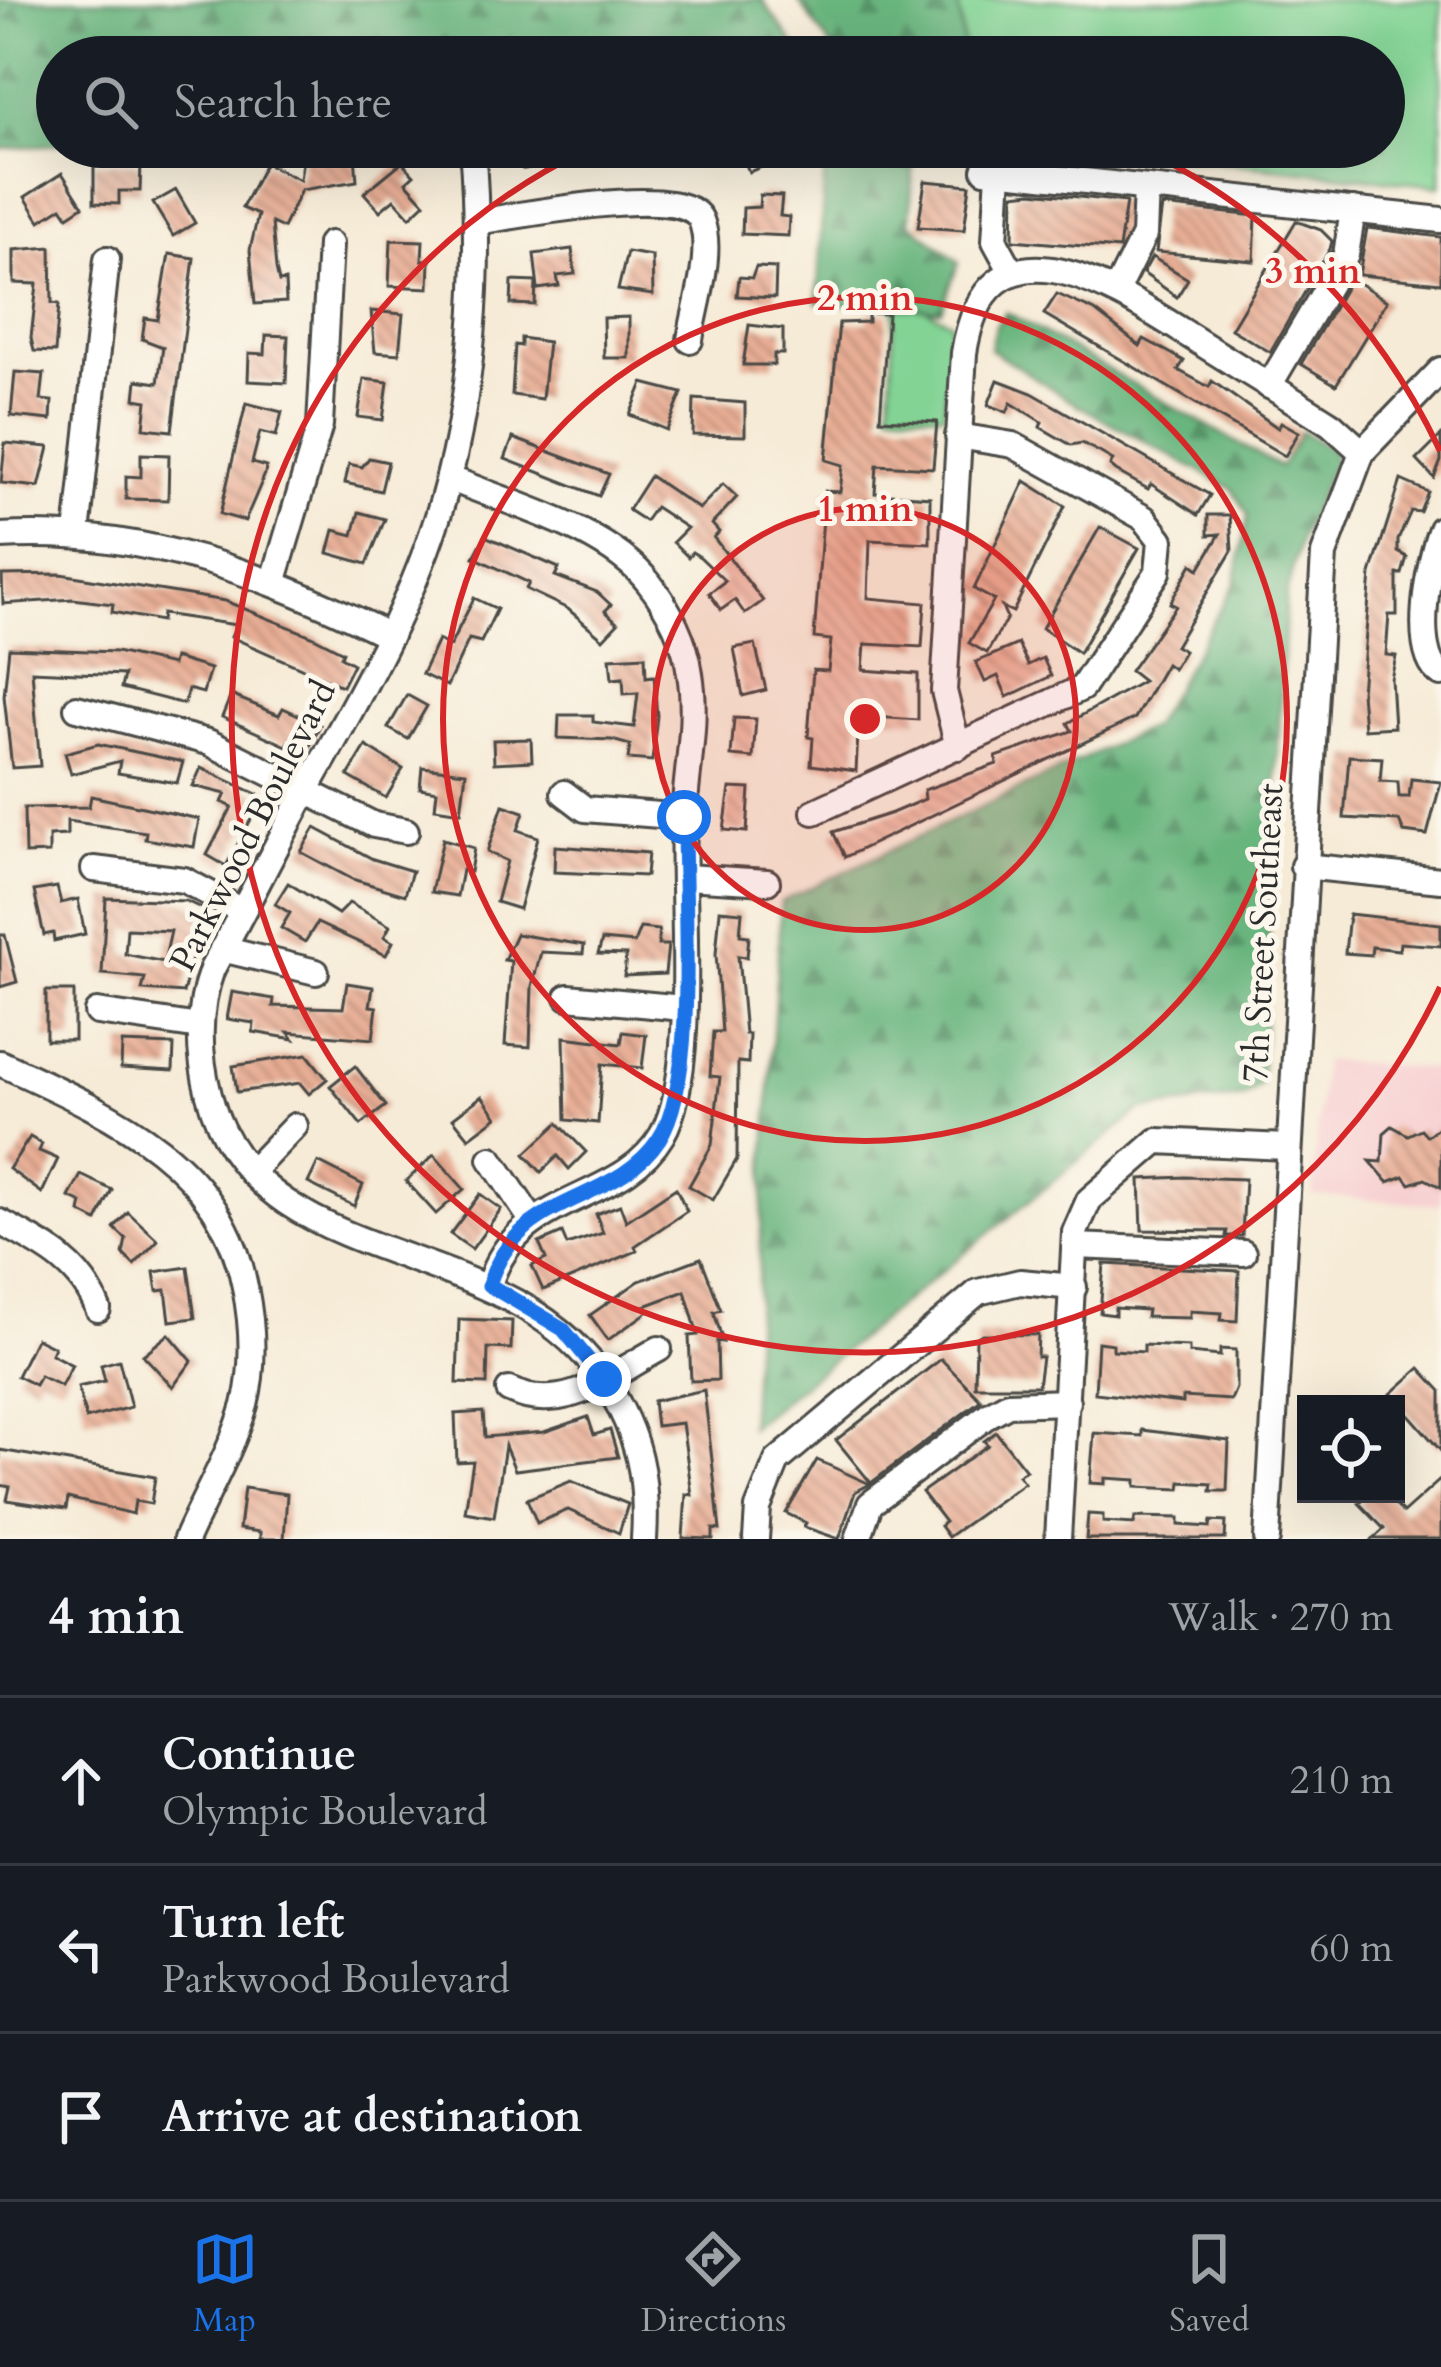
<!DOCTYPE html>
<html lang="en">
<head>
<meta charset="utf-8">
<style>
	:root { --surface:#171b24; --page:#20242c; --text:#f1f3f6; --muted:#9ea1a6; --line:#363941; --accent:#1a73e8 }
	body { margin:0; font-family:Cardo,serif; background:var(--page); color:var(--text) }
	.controls { position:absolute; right:36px; bottom:36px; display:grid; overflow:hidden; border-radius:0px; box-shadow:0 12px 48px #0002 }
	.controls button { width:108px; height:108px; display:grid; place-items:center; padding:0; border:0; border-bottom:3px solid var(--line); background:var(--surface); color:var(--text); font:60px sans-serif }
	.stop { position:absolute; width:36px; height:36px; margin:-27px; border:9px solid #1a73e8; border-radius:50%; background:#fff }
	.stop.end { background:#1a73e8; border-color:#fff; box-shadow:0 3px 12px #0008 }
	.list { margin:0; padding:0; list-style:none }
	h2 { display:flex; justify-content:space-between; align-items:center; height:156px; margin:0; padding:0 48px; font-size:51px }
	h2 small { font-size:39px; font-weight:400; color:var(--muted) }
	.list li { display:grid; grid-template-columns:78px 1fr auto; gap:36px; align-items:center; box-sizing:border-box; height:168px; padding:0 48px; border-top:3px solid var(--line) }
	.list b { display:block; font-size:45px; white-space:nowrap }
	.list p { margin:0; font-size:39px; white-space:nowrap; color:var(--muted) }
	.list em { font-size:39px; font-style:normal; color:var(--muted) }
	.icon { flex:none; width:66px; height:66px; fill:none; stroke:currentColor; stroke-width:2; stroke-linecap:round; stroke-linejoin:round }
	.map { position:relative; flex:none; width:1441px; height:1539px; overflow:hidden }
	.search { position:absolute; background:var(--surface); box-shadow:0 12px 48px #0002; left:36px; right:36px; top:36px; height:132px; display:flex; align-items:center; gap:30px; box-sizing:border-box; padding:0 42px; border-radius:66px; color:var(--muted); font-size:45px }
	.sheet { height:660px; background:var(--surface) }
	nav { display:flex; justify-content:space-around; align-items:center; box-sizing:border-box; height:168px; border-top:3px solid var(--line); background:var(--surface); font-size:33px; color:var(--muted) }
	nav a { display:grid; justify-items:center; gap:6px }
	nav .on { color:var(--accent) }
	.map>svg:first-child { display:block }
	.built { fill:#f7cfd1 }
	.green { fill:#82d394; stroke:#567f60; stroke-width:3 }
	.forest { fill:url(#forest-firs); stroke:#4a7054; stroke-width:3 }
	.building { fill:url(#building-back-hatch); fill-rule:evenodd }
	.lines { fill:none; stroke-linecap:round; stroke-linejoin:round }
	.minor-casing { stroke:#494845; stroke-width:30 }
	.minor { stroke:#fff; stroke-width:24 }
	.route { stroke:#1a73e8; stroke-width:15 }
	.ring { fill:none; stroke:#d62828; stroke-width:6 }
	.labels { text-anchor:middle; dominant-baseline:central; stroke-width:10; stroke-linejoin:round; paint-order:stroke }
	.street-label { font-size:36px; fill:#2b2b2b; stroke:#fbf7ec }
	.centre { fill:#d62828; stroke:#fbf7ec; stroke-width:6 }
	.ring-label { font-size:36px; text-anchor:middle; font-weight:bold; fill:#d62828; stroke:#fbf7ec; stroke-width:10; stroke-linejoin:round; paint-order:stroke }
</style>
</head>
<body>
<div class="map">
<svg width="1441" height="1539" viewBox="0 0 1441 1539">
	<defs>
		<pattern id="forest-firs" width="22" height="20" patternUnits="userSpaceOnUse" patternTransform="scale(3)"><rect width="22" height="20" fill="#69b57e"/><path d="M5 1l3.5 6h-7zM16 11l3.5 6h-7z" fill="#579367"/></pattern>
		<pattern id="building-back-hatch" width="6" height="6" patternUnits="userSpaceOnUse" patternTransform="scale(3)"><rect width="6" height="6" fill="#e8ad94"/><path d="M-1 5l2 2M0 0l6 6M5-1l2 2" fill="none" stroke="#bc8d79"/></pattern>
	</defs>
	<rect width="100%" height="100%" fill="#fbf7ec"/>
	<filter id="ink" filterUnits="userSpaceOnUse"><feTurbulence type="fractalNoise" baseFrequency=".00833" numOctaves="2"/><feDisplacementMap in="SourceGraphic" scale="24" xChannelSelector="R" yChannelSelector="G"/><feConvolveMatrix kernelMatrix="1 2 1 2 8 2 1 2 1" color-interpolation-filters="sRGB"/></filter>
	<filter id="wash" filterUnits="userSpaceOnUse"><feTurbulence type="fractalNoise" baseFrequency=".004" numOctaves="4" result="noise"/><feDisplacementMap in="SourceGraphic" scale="48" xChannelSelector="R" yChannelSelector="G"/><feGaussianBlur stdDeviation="2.7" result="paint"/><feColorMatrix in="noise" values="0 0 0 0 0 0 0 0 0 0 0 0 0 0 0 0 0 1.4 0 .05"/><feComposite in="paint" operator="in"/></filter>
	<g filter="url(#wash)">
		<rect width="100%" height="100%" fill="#f6ebd7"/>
		<!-- built -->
		<polygon class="built" points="1323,1060 1441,1070 1441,1205 1312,1195"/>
		<!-- green -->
		<g class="green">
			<polygon points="905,0 1441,0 1441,186 1082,147 1384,147 1384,57 929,57"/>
			<polygon points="895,294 951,322 944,414 890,411"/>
		</g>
		<!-- forest -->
		<g class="forest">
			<polygon points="0,0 762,0 803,57 57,57 57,144 0,149"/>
			<polygon points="798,0 958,0 965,57 838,57"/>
			<polygon points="826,147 903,147 913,164 910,223 959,262 941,310 817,303"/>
			<polygon points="1006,312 1280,467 1302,431 1332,451 1334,460 1301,536 1286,596 1261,1083 1245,1097 1141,1110 749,1428 781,902 1152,726 1235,584 1248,515 1232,489 1079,406 990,349 995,327"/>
		</g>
		<g id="blocks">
			<!-- building -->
			<g class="building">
				<polygon points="521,147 647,147 648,157 523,169"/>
				<polygon points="739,147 770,147 776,161 749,172"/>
				<polygon points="355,154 357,181 301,190 283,228 272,223 276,269 279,282 285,281 286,302 255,304 250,250 258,215 242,208 265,163 300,180 303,158"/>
				<polygon points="402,162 414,175 406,182 425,203 410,217 394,199 380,211 364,193"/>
				<polygon points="94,163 141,164 140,191 119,191 119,204 94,203"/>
				<polygon points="62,173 83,206 68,216 62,207 40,221 25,197"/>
				<polygon points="925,181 970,185 964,230 918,227"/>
				<polygon points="176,190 195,223 173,236 153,203"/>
				<polygon points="1032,192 1126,202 1119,249 1013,240 1014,194"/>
				<polygon points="760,195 782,196 780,216 789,217 788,236 742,234 743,208 759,207"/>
				<polygon points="1162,206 1256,216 1254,261 1156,252"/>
				<polygon points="1296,221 1321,230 1332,241 1330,249 1270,352 1231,329"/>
				<polygon points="1367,228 1441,237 1441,283 1359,275"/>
				<polygon points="391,240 423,241 422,260 430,260 429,288 389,286"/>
				<polygon points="51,247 52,303 59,304 55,352 34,351 31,338 37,284 14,283 14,250"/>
				<polygon points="572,249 575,274 557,276 559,286 538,289 534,254"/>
				<polygon points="627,252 652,256 653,295 618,290"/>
				<polygon points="169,254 194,258 172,431 144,428 147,401 135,399 137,380 158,383 163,347 142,339 145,318 158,320"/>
				<polygon points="1152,257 1188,279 1177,297 1143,273"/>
				<polygon points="756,267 776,268 775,298 737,296 739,277 752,278"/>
				<polygon points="1351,278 1387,301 1336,385 1301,364"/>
				<polygon points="512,281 536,282 535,305 511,304"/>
				<polygon points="1057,294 1095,311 1140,346 1144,339 1172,354 1184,361 1178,370 1209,387 1212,381 1278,428 1281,422 1299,432 1285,456 1044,314"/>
				<polygon points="371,311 403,314 399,354 375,352"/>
				<polygon points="868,313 888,314 880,419 937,422 933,468 877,465 875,493 930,497 930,543 870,540 868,598 925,603 922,647 865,644 863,670 918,674 918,720 859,716 856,771 811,765 813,738 808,737 813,670 828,671 831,640 814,638 825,491 840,492 843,465 826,460 839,323 868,322"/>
				<polygon points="629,317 629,358 604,358 603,318"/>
				<polygon points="749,325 783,329 783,354 774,354 774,365 743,365"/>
				<polygon points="266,335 288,336 286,383 248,381 249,353 265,354"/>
				<polygon points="521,338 548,342 542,399 512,395 515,345 521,346"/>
				<polygon points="15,372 44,374 41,400 52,401 51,420 11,416"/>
				<polygon points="364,379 388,382 383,420 358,417"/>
				<polygon points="998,380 1032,393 1210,495 1198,515 1151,484 1148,489 1116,471 1110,466 1113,460 1101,453 1082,443 1071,445 1040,427 1042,422 1011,403 1007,412 988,405"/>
				<polygon points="643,383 682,393 667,430 630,415"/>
				<polygon points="694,399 745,403 745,436 693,435"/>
				<polygon points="246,403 282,412 276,436 260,432 252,463 266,467 265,474 245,521 220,514"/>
				<polygon points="1441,436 1441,461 1434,478 1417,460"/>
				<polygon points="513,438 609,474 599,496 505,459"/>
				<polygon points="5,443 49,447 39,487 1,483"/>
				<polygon points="141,454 169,455 168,500 126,499 126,476 141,477"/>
				<polygon points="369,458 388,462 381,491 345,483 349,464 362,467"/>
				<polygon points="650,476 699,509 723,484 737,497 712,524 719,532 714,538 763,601 745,614 735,600 721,610 709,593 725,581 700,557 692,552 688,557 673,542 687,528 655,507 645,521 628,510"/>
				<polygon points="1401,480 1428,492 1420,512 1411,511 1398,540 1398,552 1407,557 1402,574 1397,574 1397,615 1389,615 1386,655 1396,656 1391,679 1394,727 1364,729 1361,692 1371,574"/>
				<polygon points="1025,481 1065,506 1013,612 1002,607 1007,618 987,653 969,643 994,600 974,589"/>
				<polygon points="359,512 385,519 367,564 328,553 334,530 353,535"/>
				<polygon points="1208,515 1230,515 1232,551 1175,646 1184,651 1173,669 1166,664 1135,718 845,857 833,832 892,813 925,799 924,790 997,764 996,757 1072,731 1068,723 1143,681 1130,671 1176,606 1170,603 1192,564 1199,569 1220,534 1208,535"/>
				<polygon points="1100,527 1139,548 1079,653 1042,628"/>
				<polygon points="485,536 559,568 555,576 597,592 611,605 605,611 618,623 603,639 568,609 526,589 529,583 474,557"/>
				<polygon points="61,574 225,601 312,636 343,652 341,657 353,664 342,686 231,637 236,625 162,614 161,621 112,612 113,604 73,599 3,604 2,575"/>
				<polygon points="474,598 497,609 481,642 469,639 447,686 422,674 438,640 450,646"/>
				<polygon points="755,644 766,690 743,696 734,648"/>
				<polygon points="1018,644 1028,665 1043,658 1051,676 1007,697 998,676 985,682 976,662"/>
				<polygon points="9,648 116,652 172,665 174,658 210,669 203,693 188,689 184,704 121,688 124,675 32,671 40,766 12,768 4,696"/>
				<polygon points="645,656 646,677 654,676 657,716 652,761 628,759 630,745 612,740 558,738 559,715 593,715 593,722 634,727 638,693 624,694 623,678 612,679 610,658"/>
				<polygon points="231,695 279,715 283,708 320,725 308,750 289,742 287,746 222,717"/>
				<polygon points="407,695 427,706 408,739 388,728"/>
				<polygon points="734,718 756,719 753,758 731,756"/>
				<polygon points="531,739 532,761 494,763 493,740"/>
				<polygon points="98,744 183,762 177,783 118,773 120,761 71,774 65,753"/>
				<polygon points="366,746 403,769 386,798 348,776"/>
				<polygon points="1349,756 1382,758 1380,781 1398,782 1399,797 1409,797 1411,779 1441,782 1427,835 1404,832 1399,821 1344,818"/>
				<polygon points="422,767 466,772 461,812 435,808 437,791 420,788"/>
				<polygon points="201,768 263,797 226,866 207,855 232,807 222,802 226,794 193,786"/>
				<polygon points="730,788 750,789 747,832 724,830"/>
				<polygon points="91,796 199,819 194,847 145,839 146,832 67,821 67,835 49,836 49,853 25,854 24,808 89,807"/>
				<polygon points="503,805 524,812 518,830 538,837 519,909 496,902 507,861 487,852"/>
				<polygon points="315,828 373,859 412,871 405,895 352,879 301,852"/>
				<polygon points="443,839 474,848 470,872 462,870 457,896 431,892"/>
				<polygon points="555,846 648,853 646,876 554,872"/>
				<polygon points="288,883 338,914 349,903 390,926 384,937 393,942 386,955 317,923 305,942 281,928 290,913 275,904"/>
				<polygon points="57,887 61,903 78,899 85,934 54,941 53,933 44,935 34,891"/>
				<path d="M106,898l80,3 19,9 -22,83 -41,-3 3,-12 -43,-4zM127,929l44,2 -7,31 -39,-8z"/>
				<polygon points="720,910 742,912 740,935 749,936 747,957 738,956 745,1034 749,1034 748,1063 738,1062 737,1159 713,1200 689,1186 712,1145 720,1077 710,1076 713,1032 722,1032 716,954"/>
				<polygon points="1349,914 1441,924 1441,946 1400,943 1399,950 1372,947 1371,955 1345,953"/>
				<polygon points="640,928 659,930 658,945 668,945 665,974 624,976 626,955 598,954 602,940 634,943"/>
				<polygon points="516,934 584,945 583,954 541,952 532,986 530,1047 505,1045 511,961 504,960"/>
				<polygon points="0,935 5,935 17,982 0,987"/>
				<polygon points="347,983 373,987 370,1006 377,1007 373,1039 288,1032 294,1039 253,1032 254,1023 227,1019 232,992 274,999 273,1006 343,1008"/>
				<rect x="46" y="991" width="28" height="49"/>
				<polygon points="623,1032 646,1035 642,1068 602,1064 598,1123 566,1120 564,1037 621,1044"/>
				<polygon points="122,1043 174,1045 173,1071 121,1068"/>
				<polygon points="307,1054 327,1079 309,1094 300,1083 237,1092 233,1066"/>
				<polygon points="355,1066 386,1106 361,1125 330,1086"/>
				<polygon points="482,1096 497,1117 469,1138 453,1118"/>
				<polygon points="558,1123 586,1152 569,1169 558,1156 541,1172 525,1154"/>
				<polygon points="1441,1125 1441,1187 1425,1179 1410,1184 1404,1176 1388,1182 1370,1161 1382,1162 1384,1133 1392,1126 1408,1135 1421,1129 1427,1136"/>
				<polygon points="30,1137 42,1144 39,1151 58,1159 42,1193 9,1169"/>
				<polygon points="434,1155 464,1189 436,1214 406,1181"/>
				<polygon points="318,1162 363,1185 354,1206 308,1183"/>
				<polygon points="81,1175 112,1190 97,1221 80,1212 82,1203 69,1197"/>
				<polygon points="1185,1177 1245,1179 1242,1236 1226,1236 1227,1231 1142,1230 1140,1179"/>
				<polygon points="676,1188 687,1211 635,1246 637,1251 543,1290 532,1266 546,1259 539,1243 562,1233 567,1245 603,1233 596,1214 620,1205 626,1221"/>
				<polygon points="480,1194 501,1209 472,1249 450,1234"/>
				<polygon points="128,1212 158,1240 134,1265 123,1254 126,1239 114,1228"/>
				<polygon points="701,1258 721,1310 714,1312 723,1342 717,1341 718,1380 691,1381 689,1336 698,1335 685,1291 645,1306 649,1311 608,1340 590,1315 639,1281"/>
				<polygon points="1104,1264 1239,1271 1237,1321 1221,1320 1222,1313 1190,1311 1190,1318 1146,1317 1147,1310 1115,1308 1115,1315 1100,1313"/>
				<polygon points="188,1267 195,1318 170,1321 166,1290 157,1291 154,1272"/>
				<polygon points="459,1319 512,1321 511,1349 488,1348 487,1384 457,1383"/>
				<polygon points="169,1334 192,1361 173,1387 143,1355"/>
				<polygon points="982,1334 1038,1335 1037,1357 1042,1357 1038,1386 975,1386 976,1338"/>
				<polygon points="36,1338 54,1347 51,1354 72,1365 61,1386 40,1376 35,1385 17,1376"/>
				<polygon points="1098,1342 1113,1344 1113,1350 1144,1352 1144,1345 1189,1347 1189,1353 1220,1356 1220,1349 1236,1350 1236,1388 1231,1400 1183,1397 1183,1403 1095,1393"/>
				<polygon points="941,1359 981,1400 871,1483 836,1440"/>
				<polygon points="119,1360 131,1407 86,1419 78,1387 105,1381 101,1365"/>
				<polygon points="1420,1368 1441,1391 1441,1451 1391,1394"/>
				<polygon points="704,1390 720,1530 713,1529 713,1539 683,1538 686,1494 692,1495 682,1423 656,1426 653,1401"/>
				<polygon points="483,1412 485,1437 544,1432 588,1417 594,1435 610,1430 618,1457 515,1470 505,1446 494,1517 465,1512 473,1461 457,1462 455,1414"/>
				<polygon points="1142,1430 1229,1441 1227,1491 1211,1491 1212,1484 1181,1482 1180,1489 1136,1487 1136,1480 1105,1478 1105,1484 1090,1483 1094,1433 1142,1436"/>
				<polygon points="996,1432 1026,1470 1018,1475 1024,1483 948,1537 940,1526 945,1522 922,1492 988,1445 984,1441"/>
				<polygon points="0,1450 155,1477 151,1504 135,1501 133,1514 68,1498 66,1509 7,1500 10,1487 0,1485"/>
				<polygon points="817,1460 870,1484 855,1492 839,1539 804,1527 806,1523 786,1513"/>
				<polygon points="1441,1479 1441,1539 1373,1539 1384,1529 1359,1503 1369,1494 1385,1494 1403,1513"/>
				<polygon points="571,1481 628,1504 619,1533 568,1510 537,1523 527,1499"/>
				<polygon points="244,1488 287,1494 284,1539 260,1539 260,1532 239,1529"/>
				<polygon points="1088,1514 1103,1515 1103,1522 1134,1524 1135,1517 1179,1518 1179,1525 1210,1527 1211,1521 1226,1522 1225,1539 1086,1539"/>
			</g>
		</g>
	</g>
	<g filter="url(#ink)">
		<use href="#blocks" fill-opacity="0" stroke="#494845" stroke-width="3"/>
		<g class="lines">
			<defs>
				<g id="minor">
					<path d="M472,147c10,120 2,257 -35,372 -31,97 -82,184 -131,272 -32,59 -62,119 -94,178 -15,41 -14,84 -3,126 49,185 300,134 397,288 33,52 42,96 38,156"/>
					<polyline points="985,170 1441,220"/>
					<polyline points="999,171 995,241 1012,272"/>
					<path d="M476,222c38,-5 209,-41 225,-2 13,32 -6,86 -11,120"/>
					<polyline points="1116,291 1144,235 1146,188"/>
					<polyline points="1269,386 1346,255 1353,210"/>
					<path d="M449,478c63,27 157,50 200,105 20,25 37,59 41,91 8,47 -4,97 -6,145 -4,76 15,253 -22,316 -42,71 -145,55 -173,150"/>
					<path d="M1441,529c-12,31 -31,126 0,145"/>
					<polyline points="77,534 107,259"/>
					<path d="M0,536c142,-9 265,38 390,100"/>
					<polyline points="274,580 320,425 330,244"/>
					<polyline points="77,708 208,742 374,825 406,831"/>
					<path d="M958,747l-14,-56 20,-338c24,-154 158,-59 234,-12 44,28 89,55 133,83l31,28"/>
					<polyline points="564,793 585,809 684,817"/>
					<polyline points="814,812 1082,688 1158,572 1161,540 1144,518 1013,445 958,436"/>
					<polyline points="1303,866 1441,880"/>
					<polyline points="94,869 184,880 242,911"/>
					<polyline points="685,877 767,882"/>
					<polyline points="222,949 316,972"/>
					<polyline points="568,997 683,1008"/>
					<polyline points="97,1012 200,1027"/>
					<path d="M0,1063c106,49 221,96 245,224 8,40 10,78 0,118 -13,45 -40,91 -59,134"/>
					<polyline points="491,1159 533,1222"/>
					<polyline points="251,1172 295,1126"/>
					<path d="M0,1222c41,22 81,41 98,87"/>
					<polyline points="1075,1246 1243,1253"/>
					<path d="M509,1390c54,26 102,-15 150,-41"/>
					<polyline points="756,1539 758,1508 777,1461 978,1292 1020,1282 1074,1287"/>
					<polyline points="858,1539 870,1504 988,1415 1008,1404 1067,1402"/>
					<polyline points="1058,1539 1075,1232 1089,1200 1157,1141 1287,1147"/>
					<polyline points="1267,1539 1324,554 1362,452 1441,370"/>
				</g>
			</defs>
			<!-- minor casing -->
			<use href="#minor" class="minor-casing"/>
			<!-- minor -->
			<use href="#minor" class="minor"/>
		</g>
	</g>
	<g class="lines" filter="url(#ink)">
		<!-- route -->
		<path class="route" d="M604,1379l-41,-50 -74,-44c28,-94 125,-78 170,-146 40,-60 24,-247 25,-322"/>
	</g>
	<!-- distance rings -->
	<circle cx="865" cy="719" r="211" fill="#d62828" fill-opacity=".12"/>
	<g class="ring">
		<circle cx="865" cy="719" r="211"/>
		<circle cx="865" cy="719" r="422"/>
		<path d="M1440 987A634 634 0 1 1 587 149M1143 149A634 634 0 0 1 1440 451"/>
	</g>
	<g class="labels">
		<!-- street labels -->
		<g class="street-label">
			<text transform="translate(253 826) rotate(-63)">Parkwood Boulevard</text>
			<text transform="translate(1263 933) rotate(-87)">7th Street Southeast</text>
		</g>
	</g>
	<circle cx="865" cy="719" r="18" class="centre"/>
	<g class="ring-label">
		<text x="1313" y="283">3 min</text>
		<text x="865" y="310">2 min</text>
		<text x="865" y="521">1 min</text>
	</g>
</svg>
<div class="controls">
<button><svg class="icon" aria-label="locate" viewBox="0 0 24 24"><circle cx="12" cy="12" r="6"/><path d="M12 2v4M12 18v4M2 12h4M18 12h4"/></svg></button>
</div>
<div class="stop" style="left:684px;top:817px"></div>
<div class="stop end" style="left:604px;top:1379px"></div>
<div class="search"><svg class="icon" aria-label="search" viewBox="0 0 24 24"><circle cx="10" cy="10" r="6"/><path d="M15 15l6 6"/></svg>Search here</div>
</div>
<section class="sheet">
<h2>4 min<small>Walk · 270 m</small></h2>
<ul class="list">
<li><svg class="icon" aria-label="ahead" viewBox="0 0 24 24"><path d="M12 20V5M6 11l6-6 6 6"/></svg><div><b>Continue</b><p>Olympic Boulevard</p></div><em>210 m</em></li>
<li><svg class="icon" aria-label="left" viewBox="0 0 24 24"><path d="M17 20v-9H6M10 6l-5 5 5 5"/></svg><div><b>Turn left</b><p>Parkwood Boulevard</p></div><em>60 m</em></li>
<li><svg class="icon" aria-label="arrive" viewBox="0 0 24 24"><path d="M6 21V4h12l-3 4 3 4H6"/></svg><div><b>Arrive at destination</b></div></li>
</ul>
</section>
<nav>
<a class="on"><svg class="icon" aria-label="map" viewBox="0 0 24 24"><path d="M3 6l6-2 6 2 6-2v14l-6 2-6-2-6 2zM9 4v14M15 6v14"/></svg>Map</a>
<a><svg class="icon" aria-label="directions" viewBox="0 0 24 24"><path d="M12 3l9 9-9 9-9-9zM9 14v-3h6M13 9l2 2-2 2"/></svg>Directions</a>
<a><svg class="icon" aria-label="saved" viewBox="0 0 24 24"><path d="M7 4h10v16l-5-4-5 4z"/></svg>Saved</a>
</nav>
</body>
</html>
